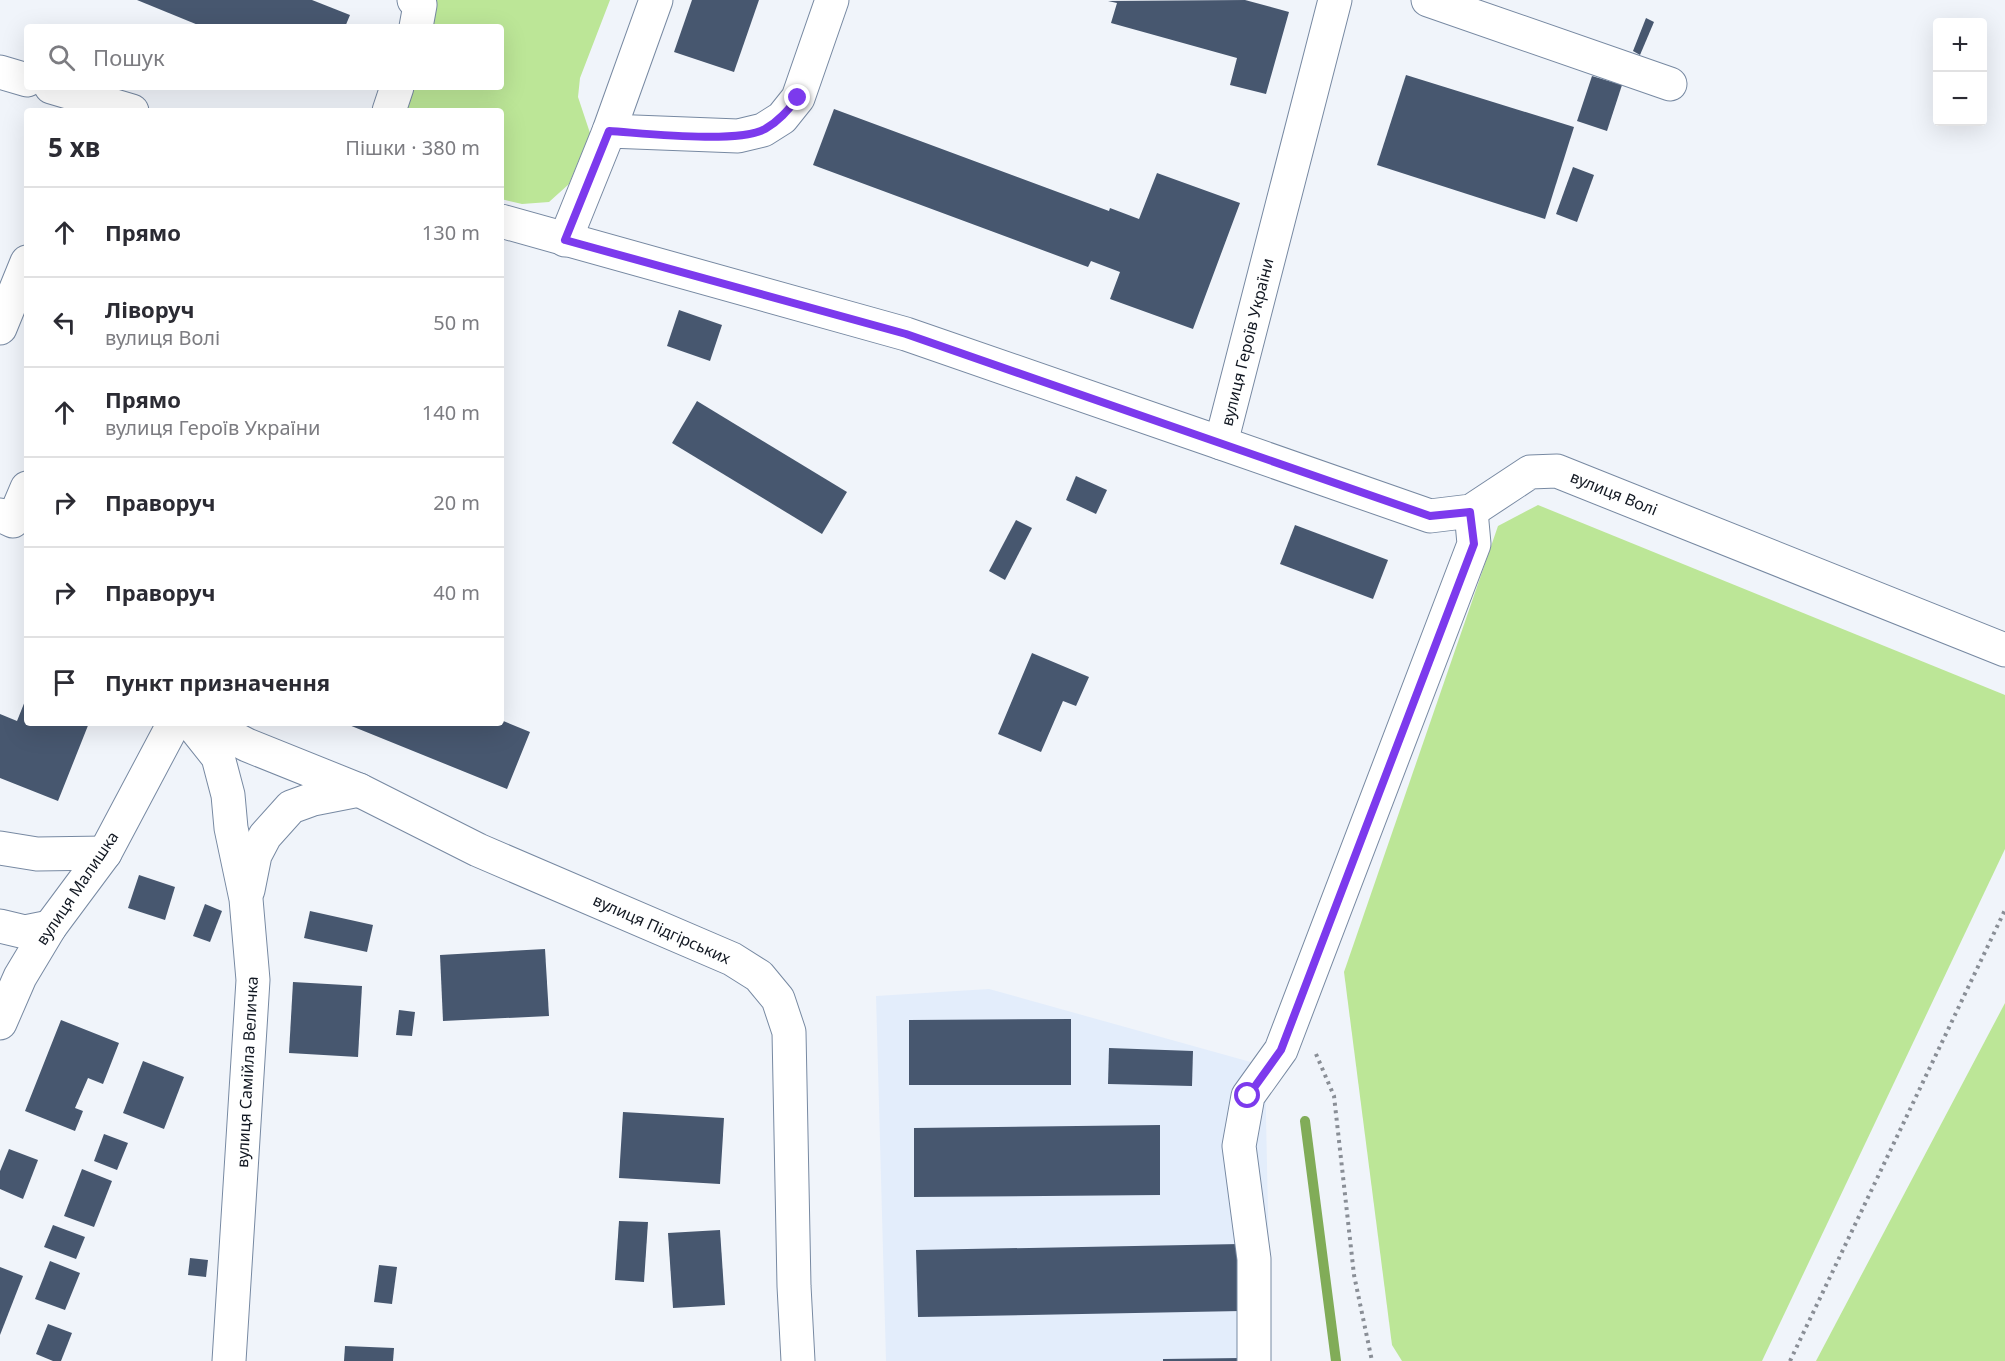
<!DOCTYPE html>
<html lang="uk">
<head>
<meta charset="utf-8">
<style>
	:root { --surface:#fff; --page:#f7f7f7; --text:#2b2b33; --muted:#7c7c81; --line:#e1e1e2 }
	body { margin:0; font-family:"Noto Sans",sans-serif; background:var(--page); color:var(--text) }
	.controls { position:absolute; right:18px; top:18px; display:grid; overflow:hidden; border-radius:6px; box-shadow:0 6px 24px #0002 }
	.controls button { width:54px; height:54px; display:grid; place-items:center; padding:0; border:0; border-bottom:2px solid var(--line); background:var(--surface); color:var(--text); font:30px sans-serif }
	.stop { position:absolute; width:18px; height:18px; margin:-14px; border:4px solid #7c3aed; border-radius:50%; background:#fff }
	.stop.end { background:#7c3aed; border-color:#fff; box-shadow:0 2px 6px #0008 }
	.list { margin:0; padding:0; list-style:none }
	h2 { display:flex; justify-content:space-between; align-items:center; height:78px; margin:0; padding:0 24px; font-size:26px }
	h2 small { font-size:20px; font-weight:400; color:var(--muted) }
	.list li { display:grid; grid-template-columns:39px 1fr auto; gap:18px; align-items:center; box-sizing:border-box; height:90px; padding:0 24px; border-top:2px solid var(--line) }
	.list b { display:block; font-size:22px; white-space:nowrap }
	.list p { margin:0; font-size:20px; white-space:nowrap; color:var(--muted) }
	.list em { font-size:20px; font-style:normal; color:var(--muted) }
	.icon { flex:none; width:33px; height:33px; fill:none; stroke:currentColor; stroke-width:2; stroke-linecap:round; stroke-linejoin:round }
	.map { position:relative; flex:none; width:2005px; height:1361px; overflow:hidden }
	.search { position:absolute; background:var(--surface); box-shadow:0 6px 24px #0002; left:24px; top:24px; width:480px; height:66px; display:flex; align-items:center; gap:15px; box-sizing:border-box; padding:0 21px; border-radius:6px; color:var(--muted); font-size:22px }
	.panel { position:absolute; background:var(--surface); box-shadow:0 6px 24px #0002; left:24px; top:108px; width:480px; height:618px; border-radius:6px }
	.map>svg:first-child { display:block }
	.built { fill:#e3edfb }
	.green { fill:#bce697 }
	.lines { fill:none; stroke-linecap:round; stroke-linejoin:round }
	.stream { stroke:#81ac58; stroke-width:10 }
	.building { fill:#47576f }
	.minor-casing { stroke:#7789a2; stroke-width:35 }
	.path { stroke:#898e96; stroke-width:4; stroke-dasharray:3 4.5; stroke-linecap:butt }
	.minor { stroke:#fff; stroke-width:33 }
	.route { stroke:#7c3aed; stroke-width:8 }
	.labels { text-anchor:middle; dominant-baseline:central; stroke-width:6; stroke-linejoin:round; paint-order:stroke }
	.street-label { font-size:16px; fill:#121822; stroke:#fff }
</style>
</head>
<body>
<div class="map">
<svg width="2005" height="1361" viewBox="0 0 2005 1361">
	<rect width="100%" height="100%" fill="#f0f4fa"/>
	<!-- built -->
	<polygon class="built" points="989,989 1265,1066 1271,1361 886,1361 876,996"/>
	<!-- green -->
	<g class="green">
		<polygon points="436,0 610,0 580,78 578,97 590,133 569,184 549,202 522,204 501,199 501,111 396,111 404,87 501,87 501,27 426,27"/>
		<polygon points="1538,505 2005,695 2005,849 1762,1361 1402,1361 1392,1345 1344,972 1498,526"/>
		<polygon points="2005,1003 2005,1361 1816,1361"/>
	</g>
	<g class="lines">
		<!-- stream -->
		<polyline class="stream" points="1305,1121 1336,1361"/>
	</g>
	<!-- building -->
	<g class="building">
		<polygon points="137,0 312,0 350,15 345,27 203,27"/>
		<polygon points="692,0 759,0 734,72 674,52"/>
		<polygon points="1245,0 1289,12 1266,94 1230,85 1237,58 1111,23 1117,3 1108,1"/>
		<polygon points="1646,18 1654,22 1640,55 1633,51"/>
		<polygon points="1406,75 1574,127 1545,219 1377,165"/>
		<polygon points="1592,76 1622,85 1607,131 1577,121"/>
		<polygon points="834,109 1109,211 1110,208 1139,219 1157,173 1240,203 1193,329 1110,299 1120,272 1091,261 1088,267 813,165"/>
		<polygon points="1573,167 1594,175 1577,222 1556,214"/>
		<polygon points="679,310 722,325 710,361 667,346"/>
		<polygon points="697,401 847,492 822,534 672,443"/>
		<polygon points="1076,476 1107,490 1096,514 1066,500"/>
		<polygon points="1016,520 1032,528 1005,580 989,571"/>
		<polygon points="1295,525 1388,560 1373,599 1280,564"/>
		<polygon points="1032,653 1089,677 1076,706 1063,701 1041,752 998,734"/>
		<polygon points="27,696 27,723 89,723 58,801 0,778 0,714 17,721"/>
		<polygon points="501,720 530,732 507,789 344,723 501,723"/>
		<polygon points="139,875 175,887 165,920 128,908"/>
		<polygon points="205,904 222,911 210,942 193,936"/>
		<polygon points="310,911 373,925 367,952 304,938"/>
		<polygon points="545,949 549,1016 443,1021 440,955"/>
		<polygon points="293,982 362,986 358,1057 289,1053"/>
		<polygon points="399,1010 415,1012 412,1036 396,1035"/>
		<polygon points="1071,1019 1071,1085 909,1085 909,1020"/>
		<polygon points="61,1020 119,1043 103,1084 88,1078 75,1108 83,1111 75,1131 25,1111"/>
		<polygon points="1109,1048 1193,1051 1192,1086 1108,1084"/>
		<polygon points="143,1061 184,1077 164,1129 123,1113"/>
		<polygon points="623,1112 724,1118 720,1184 619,1178"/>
		<polygon points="1160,1125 1160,1195 914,1197 914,1128"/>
		<polygon points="104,1134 128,1143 117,1170 94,1161"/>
		<polygon points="9,1149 38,1160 23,1199 0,1189 0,1171"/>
		<polygon points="82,1169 112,1181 94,1227 64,1216"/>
		<polygon points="619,1221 648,1222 644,1282 615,1280"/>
		<polygon points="53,1225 85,1237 76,1259 44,1247"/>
		<polygon points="720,1230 725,1305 673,1308 668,1233"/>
		<polygon points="1240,1244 1241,1311 918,1317 916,1250"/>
		<polygon points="190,1258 208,1260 206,1277 188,1275"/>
		<polygon points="50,1261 80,1273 65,1310 35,1299"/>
		<polygon points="379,1265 397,1267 392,1304 374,1302"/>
		<polygon points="0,1267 23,1276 0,1335"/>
		<polygon points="48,1324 72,1333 61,1361 53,1361 36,1354"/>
		<polygon points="345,1346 394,1348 393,1361 344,1361"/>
		<polygon points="1241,1358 1241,1361 1163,1361 1163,1359"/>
	</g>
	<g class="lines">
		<defs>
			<g id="minor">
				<polyline points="414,0 420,5 416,27"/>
				<polyline points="1428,0 1670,84"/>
				<polyline points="0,72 27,80"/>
				<polyline points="51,87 132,111"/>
				<polyline points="389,111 397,87"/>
				<polyline points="609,131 738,136 763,130 782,118 798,98 832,0"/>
				<polyline points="501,221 906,334 1221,443 1335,0"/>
				<polyline points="565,240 609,131 656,0"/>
				<polyline points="0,328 27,262"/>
				<polyline points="1221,443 1430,516 1471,511 1530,472 1557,471 2005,650"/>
				<polyline points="0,515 13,521 27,488"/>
				<polyline points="191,723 218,757 228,795 231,828 246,899 253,980 229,1361"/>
				<polyline points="205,723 247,745 359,790 478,850 732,959 759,976 778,999 789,1032 794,1286 798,1361"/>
				<polyline points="0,848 37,854 105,853"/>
				<polyline points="248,890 255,855 265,836 291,807 313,799 359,790"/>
				<polyline points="0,926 25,932 50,927"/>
				<polyline points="0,1023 20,977 50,927 105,853 174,723"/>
				<polyline points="1254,1361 1254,1259 1239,1146 1248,1096 1281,1050 1474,544 1471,511"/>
			</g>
		</defs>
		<!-- minor casing -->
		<use href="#minor" class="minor-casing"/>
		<!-- path -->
		<g class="path">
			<polyline points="1316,1054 1334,1096 1354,1275 1372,1361"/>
			<polyline points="1790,1361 2005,910"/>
		</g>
		<!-- minor -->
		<use href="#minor" class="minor"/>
	</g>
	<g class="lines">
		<!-- route -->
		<path class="route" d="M798,98c-10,12 -19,23 -33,31 -28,15 -122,4 -156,2l-44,109 341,94 524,182 40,-4 4,32 -193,506 -33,46"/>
	</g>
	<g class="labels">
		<!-- street labels -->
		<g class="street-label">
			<text transform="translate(1247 342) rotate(-76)">вулиця Героїв України</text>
			<text transform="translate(1614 493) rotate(22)">вулиця Волі</text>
			<text transform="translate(77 888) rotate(-56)">вулиця Малишка</text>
			<text transform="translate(662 929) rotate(24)">вулиця Підгірських</text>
			<text transform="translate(247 1072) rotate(-87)">вулиця Самійла Величка</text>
		</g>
	</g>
</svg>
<div class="controls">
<button>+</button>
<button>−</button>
</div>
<div class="stop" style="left:1248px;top:1096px"></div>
<div class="stop end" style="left:798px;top:98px"></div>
<div class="search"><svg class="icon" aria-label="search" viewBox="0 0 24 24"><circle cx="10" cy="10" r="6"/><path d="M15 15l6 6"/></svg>Пошук</div>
<section class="panel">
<h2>5 хв<small>Пішки · 380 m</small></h2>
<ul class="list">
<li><svg class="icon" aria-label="ahead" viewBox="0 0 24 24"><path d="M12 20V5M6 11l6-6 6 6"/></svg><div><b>Прямо</b></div><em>130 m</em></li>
<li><svg class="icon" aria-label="left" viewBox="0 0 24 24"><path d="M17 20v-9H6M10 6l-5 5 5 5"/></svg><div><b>Ліворуч</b><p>вулиця Волі</p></div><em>50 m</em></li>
<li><svg class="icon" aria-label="ahead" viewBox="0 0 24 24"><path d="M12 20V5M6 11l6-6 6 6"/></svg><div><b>Прямо</b><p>вулиця Героїв України</p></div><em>140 m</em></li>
<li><svg class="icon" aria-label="right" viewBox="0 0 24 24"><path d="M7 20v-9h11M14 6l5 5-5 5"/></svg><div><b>Праворуч</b></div><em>20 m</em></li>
<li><svg class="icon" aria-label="right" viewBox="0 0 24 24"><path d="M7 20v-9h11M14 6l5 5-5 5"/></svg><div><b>Праворуч</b></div><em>40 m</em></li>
<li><svg class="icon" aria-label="arrive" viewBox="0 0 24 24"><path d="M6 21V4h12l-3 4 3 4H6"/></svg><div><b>Пункт призначення</b></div></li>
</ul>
</section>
</div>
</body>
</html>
